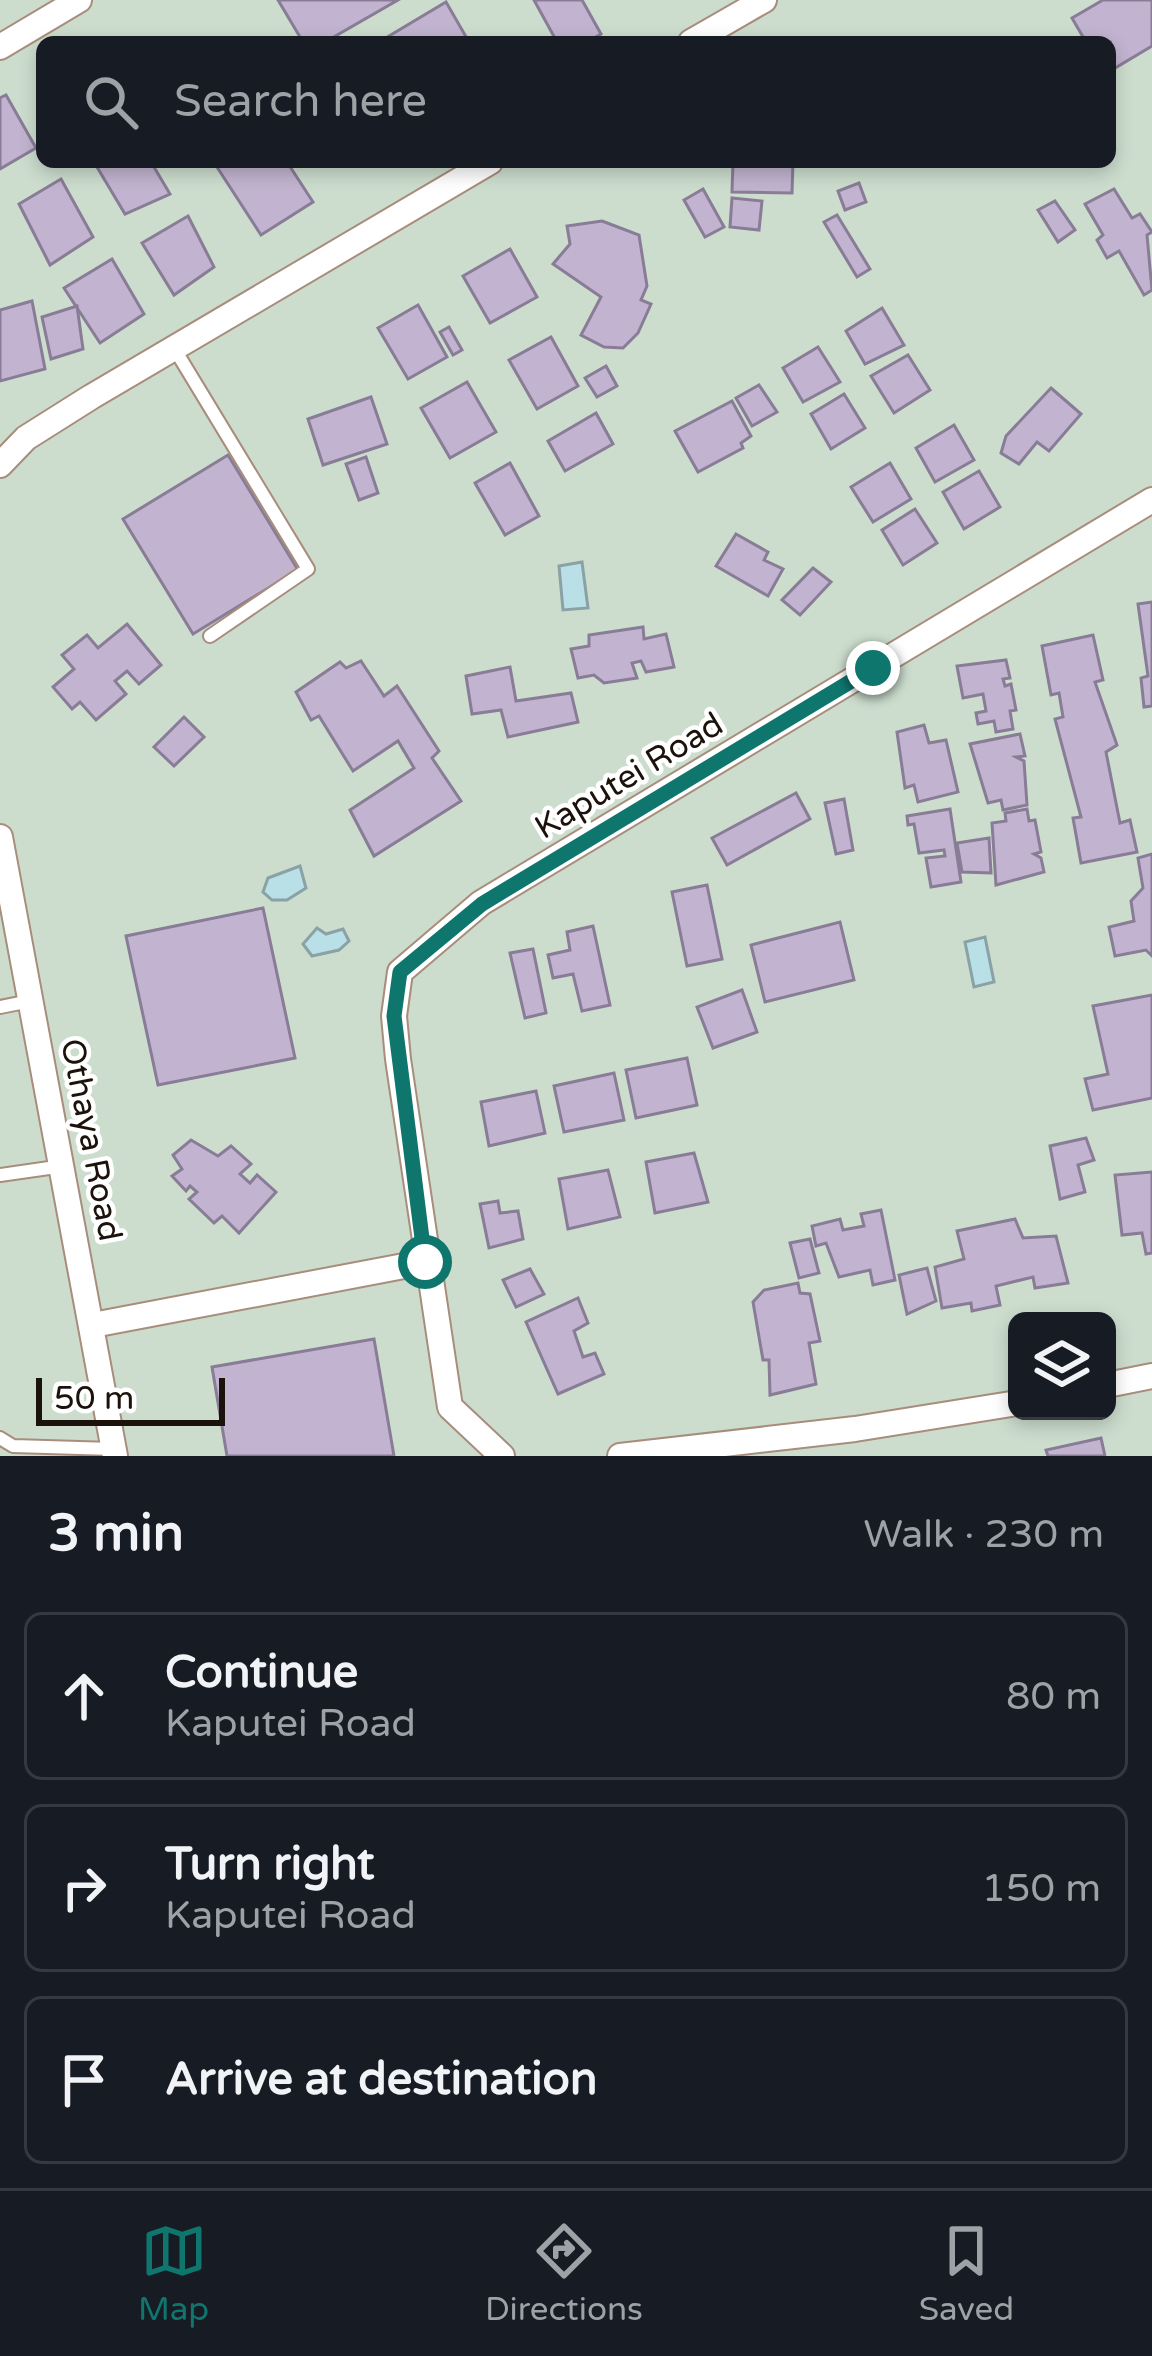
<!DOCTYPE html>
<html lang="en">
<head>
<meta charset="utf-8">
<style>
	:root { --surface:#171b24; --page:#242831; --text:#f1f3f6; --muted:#9ea1a6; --line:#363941; --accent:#0f766e }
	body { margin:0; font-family:"Varela Round",sans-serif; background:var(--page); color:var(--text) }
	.controls { position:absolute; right:36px; bottom:36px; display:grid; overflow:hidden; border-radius:18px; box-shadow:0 6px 18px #0003 }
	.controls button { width:108px; height:108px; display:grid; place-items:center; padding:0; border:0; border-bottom:3px solid var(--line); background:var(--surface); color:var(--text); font:60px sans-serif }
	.scale { position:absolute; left:36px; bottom:30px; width:189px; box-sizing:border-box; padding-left:12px; border:6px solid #1c120c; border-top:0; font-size:33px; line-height:42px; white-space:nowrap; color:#1c120c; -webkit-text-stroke:9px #fff; paint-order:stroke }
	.stop { position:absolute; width:36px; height:36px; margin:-27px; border:9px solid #0f766e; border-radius:50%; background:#fff }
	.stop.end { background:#0f766e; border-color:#fff; box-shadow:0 3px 12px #0008 }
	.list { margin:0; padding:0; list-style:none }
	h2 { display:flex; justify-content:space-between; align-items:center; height:156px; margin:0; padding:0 48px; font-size:51px }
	h2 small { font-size:39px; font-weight:400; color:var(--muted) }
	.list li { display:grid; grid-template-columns:78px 1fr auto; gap:36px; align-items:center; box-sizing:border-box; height:168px; margin:0 24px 24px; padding:0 24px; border:3px solid var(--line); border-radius:18px }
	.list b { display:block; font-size:45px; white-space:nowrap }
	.list p { margin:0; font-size:39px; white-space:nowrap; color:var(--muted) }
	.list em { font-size:39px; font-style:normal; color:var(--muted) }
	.icon { flex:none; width:66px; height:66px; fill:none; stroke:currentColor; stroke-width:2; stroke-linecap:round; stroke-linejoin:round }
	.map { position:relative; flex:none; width:1152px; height:1456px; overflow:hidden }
	.search { position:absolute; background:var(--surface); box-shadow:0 6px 18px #0003; left:36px; right:36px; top:36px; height:132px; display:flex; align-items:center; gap:30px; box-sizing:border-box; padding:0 42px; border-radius:18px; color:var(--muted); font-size:45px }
	.sheet { height:732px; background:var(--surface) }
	nav { display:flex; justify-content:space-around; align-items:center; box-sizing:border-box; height:168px; border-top:3px solid var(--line); background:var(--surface); font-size:33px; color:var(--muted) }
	nav a { display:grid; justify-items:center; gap:6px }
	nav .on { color:var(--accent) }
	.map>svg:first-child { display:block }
	.green { fill:#ccddce; fill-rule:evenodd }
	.water { fill:#b9dfe7; stroke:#8aa2a5; stroke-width:3 }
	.building { fill:#c2b4d0; stroke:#897c96; stroke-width:3 }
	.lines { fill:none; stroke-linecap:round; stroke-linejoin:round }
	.lane-casing { stroke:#a88d7c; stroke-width:16 }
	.street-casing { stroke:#a88d7c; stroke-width:28 }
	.lane { stroke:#fff; stroke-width:12 }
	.street { stroke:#fff; stroke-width:24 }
	.route { stroke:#0f766e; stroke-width:15 }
	.labels { text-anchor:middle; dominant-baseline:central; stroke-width:9; stroke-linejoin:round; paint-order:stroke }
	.street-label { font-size:33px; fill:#1c120c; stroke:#fff }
</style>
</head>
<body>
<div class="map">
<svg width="1152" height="1456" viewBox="0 0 1152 1456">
	<rect width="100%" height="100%" fill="#fbf5f1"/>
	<!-- green -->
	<path class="green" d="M0,0h1152v1456h-1152zM42,42h1068v120h-1068zM1017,1321h90v90h-90z"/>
	<!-- water -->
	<g class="water">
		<polygon points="582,562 588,608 563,610 559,566"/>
		<polygon points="300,866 306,888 287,900 272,900 263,892 268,878"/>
		<polygon points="317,928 326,934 343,929 349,941 339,950 312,956 303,944"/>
		<polygon points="985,937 994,982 974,987 965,942"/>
	</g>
	<!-- building -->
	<g class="building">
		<polygon points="278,0 398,0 325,42 303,42"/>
		<polygon points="534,0 582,0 601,34 587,42 557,42"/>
		<polygon points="1103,0 1152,0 1152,46 1110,71 1110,42 1086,42 1072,18"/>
		<polygon points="446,2 469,42 379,42"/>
		<polygon points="6,95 36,148 0,169 0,98"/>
		<polygon points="94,162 151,162 170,194 125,214"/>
		<polygon points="287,162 313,202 261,235 215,164"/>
		<polygon points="733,162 793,162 792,193 732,192"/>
		<polygon points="61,179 93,237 50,265 19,204"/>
		<polygon points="859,183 866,202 845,210 838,191"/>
		<polygon points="703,189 724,227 705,237 684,200"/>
		<polygon points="1114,189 1132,218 1140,214 1152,232 1147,235 1152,290 1144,295 1119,251 1107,258 1097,240 1103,235 1085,204"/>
		<polygon points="732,198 762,201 759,230 730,227"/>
		<polygon points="1055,201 1075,230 1058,242 1038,210"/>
		<polygon points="837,215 870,269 857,277 824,222"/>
		<polygon points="188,216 214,267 174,295 142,243"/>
		<polygon points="602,221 639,235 647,286 641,300 651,304 638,333 623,348 604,347 581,335 601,297 553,264 570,244 567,226"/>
		<polygon points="510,249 537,297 490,323 463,276"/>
		<polygon points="112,259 144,314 100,343 64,288"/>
		<polygon points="32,301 45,369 0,381 0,310"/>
		<polygon points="418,305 447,357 408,379 378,328"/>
		<polygon points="77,306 83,349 51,359 42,317"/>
		<polygon points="882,308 904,345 865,364 846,331"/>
		<polygon points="449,327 462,350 453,355 440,332"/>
		<polygon points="551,337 578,386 537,409 509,360"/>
		<polygon points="818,347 840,382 803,402 783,368"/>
		<polygon points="908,355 930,390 894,413 871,376"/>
		<polygon points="606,366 617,386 597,397 585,378"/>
		<polygon points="467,382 496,432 450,458 421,408"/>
		<polygon points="759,385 777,412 752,426 736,398"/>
		<polygon points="1051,388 1081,414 1049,451 1037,442 1019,464 1001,453 1006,436"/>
		<polygon points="844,394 865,428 831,449 811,414"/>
		<polygon points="371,397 387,444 323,465 308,419"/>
		<polygon points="732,401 751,436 741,443 743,448 698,472 675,431"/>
		<polygon points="596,413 613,444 565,471 548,441"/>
		<polygon points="954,425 974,460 935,482 916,448"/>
		<polygon points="228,455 298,570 193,634 123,519"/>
		<polygon points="366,457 378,493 359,500 346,464"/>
		<polygon points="510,463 539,516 505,535 475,483"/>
		<polygon points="890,463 911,499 873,522 851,487"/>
		<polygon points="979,471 1000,507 964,529 943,492"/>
		<polygon points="915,509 937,543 903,565 882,530"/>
		<polygon points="736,534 768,552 764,560 783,569 768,596 716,566"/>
		<polygon points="813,568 831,582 800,615 782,600"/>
		<polygon points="1152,602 1152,706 1144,707 1141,678 1148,676 1138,604"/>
		<polygon points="127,624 161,665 139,684 127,671 115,681 126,694 96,720 80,702 72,709 53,687 74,669 62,655 87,635 98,648"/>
		<polygon points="643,627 644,639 666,634 674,667 646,672 641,661 632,663 637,678 604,683 594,675 578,678 571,649 589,646 589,635"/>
		<polygon points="1093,635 1103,680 1095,682 1117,745 1106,752 1120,823 1130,820 1137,852 1081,863 1073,818 1081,817 1055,719 1063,717 1059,693 1051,695 1042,646"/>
		<polygon points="1006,660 1010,678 1003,679 1005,686 1011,684 1016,710 1010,711 1013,729 996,732 994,721 978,724 976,713 986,711 983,694 963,698 957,666"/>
		<polygon points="361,661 384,696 397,686 439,751 432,758 461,801 374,856 350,810 414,768 398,741 353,771 319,716 311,720 296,692 340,662 346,668"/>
		<polygon points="510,667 516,701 571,693 578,722 508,737 501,710 472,714 466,676"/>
		<polygon points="184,717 204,737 174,766 154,747"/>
		<polygon points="924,725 929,743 946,740 958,792 918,802 914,785 905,788 897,732"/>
		<polygon points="1020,734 1025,756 1016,757 1024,761 1027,805 1003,810 1001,800 988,803 970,744"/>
		<polygon points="796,793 810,819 727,865 712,838"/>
		<polygon points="844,799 853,850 836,854 825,803"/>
		<polygon points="950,809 961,882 931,887 926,858 945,856 944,850 919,853 914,824 908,825 907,816"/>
		<polygon points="1027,809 1029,821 1035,820 1041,852 1034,854 1041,858 1044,872 996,885 992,823 1006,821 1005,813"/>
		<polygon points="989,838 991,873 962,872 957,843"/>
		<polygon points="1152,854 1152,956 1146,950 1115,956 1109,927 1134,921 1131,901 1143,888 1138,858"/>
		<polygon points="707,885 722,959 687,966 672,892"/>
		<polygon points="263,908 295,1058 158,1085 126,936"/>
		<polygon points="840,922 854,980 765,1002 751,945"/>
		<polygon points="593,926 610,1005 582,1011 573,974 553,978 548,955 570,950 567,932"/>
		<polygon points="533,949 546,1013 525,1018 510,953"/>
		<polygon points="742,990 757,1032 713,1048 697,1007"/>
		<polygon points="1152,995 1152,1098 1093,1110 1085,1079 1108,1074 1093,1006"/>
		<polygon points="687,1058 697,1105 636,1118 626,1070"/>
		<polygon points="614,1073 624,1120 564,1132 554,1086"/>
		<polygon points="536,1091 545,1133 489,1146 481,1102"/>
		<polygon points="1086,1138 1094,1160 1078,1165 1085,1192 1060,1199 1050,1146"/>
		<polygon points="191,1140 218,1156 231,1146 251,1164 240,1174 250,1183 257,1175 276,1192 239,1233 222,1216 214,1223 189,1199 197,1192 190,1186 186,1191 172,1176 182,1169 173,1155"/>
		<polygon points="694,1153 708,1202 655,1213 646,1162"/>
		<polygon points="608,1170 620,1217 568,1229 559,1179"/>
		<polygon points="1152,1172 1152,1253 1146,1254 1142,1233 1122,1235 1115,1175"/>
		<polygon points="498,1201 500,1213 518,1211 523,1239 489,1248 480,1204"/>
		<polygon points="881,1210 895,1280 873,1285 870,1270 839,1277 826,1243 816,1246 812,1226 840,1219 843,1230 864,1226 861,1214"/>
		<polygon points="1015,1219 1023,1238 1056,1236 1068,1283 1035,1288 1033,1277 996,1286 1000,1305 972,1311 971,1303 942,1308 935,1267 964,1259 957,1231"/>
		<polygon points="810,1239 819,1273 799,1278 790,1243"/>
		<polygon points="927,1268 936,1301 907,1314 899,1275"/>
		<polygon points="530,1269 544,1294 516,1307 503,1280"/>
		<polygon points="798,1283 800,1293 810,1294 820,1341 809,1343 816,1384 770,1395 769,1360 763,1360 753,1302 764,1290"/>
		<polygon points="578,1298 588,1323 574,1331 583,1357 595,1353 604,1374 558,1394 526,1322"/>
		<polygon points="374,1339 394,1456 227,1456 212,1367"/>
		<polygon points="1101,1438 1105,1456 1048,1456 1046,1450"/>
	</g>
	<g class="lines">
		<defs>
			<g id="lane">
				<polyline points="174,348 308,569 210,636"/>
				<polyline points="0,1007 30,1001"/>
				<polyline points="0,1175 63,1166"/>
				<polyline points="0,1438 13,1446 113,1449"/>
			</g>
			<g id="street">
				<polyline points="691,42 764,0"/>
				<polyline points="0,47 79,0"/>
				<polyline points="0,465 26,438 91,397 490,162"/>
				<polyline points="0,837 115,1456"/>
				<polyline points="93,1325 425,1262"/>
				<polyline points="1107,1385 1152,1376"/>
				<polyline points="502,1456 450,1407 398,1059 394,1016 400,972 481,903 1152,500"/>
				<polyline points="620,1456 855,1429 1017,1403"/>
			</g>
		</defs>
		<!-- lane casing -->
		<use href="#lane" class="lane-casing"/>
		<!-- street casing -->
		<use href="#street" class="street-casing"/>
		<!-- lane -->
		<use href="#lane" class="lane"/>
		<!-- street -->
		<use href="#street" class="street"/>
	</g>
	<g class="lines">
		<!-- route -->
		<polyline class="route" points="425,1262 394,1016 400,972 482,904 873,668"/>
	</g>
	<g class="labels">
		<!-- street labels -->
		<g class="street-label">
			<text transform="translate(629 776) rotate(-31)">Kaputei Road</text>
			<text transform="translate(91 1140) rotate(79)">Othaya Road</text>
		</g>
	</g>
</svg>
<div class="controls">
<button><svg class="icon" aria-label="layers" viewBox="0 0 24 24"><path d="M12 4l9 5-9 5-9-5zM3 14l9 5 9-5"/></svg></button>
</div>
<div class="scale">50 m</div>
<div class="stop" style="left:425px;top:1262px"></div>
<div class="stop end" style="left:873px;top:668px"></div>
<div class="search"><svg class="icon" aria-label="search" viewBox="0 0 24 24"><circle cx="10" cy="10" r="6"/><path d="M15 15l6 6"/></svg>Search here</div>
</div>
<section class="sheet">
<h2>3 min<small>Walk · 230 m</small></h2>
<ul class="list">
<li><svg class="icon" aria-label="ahead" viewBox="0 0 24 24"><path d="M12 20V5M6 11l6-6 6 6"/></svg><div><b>Continue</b><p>Kaputei Road</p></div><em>80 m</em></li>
<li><svg class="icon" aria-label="right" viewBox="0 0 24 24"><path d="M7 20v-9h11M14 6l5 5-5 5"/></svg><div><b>Turn right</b><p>Kaputei Road</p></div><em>150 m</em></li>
<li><svg class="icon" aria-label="arrive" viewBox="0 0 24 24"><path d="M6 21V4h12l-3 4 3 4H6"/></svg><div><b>Arrive at destination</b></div></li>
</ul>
</section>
<nav>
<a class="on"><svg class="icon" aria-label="map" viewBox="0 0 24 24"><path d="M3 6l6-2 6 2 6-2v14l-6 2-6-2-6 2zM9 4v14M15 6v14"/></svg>Map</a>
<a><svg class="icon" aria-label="directions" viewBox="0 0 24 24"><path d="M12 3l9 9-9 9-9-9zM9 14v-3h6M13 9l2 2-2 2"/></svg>Directions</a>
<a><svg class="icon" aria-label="saved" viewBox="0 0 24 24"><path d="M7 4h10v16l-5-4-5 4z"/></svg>Saved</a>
</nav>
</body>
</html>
